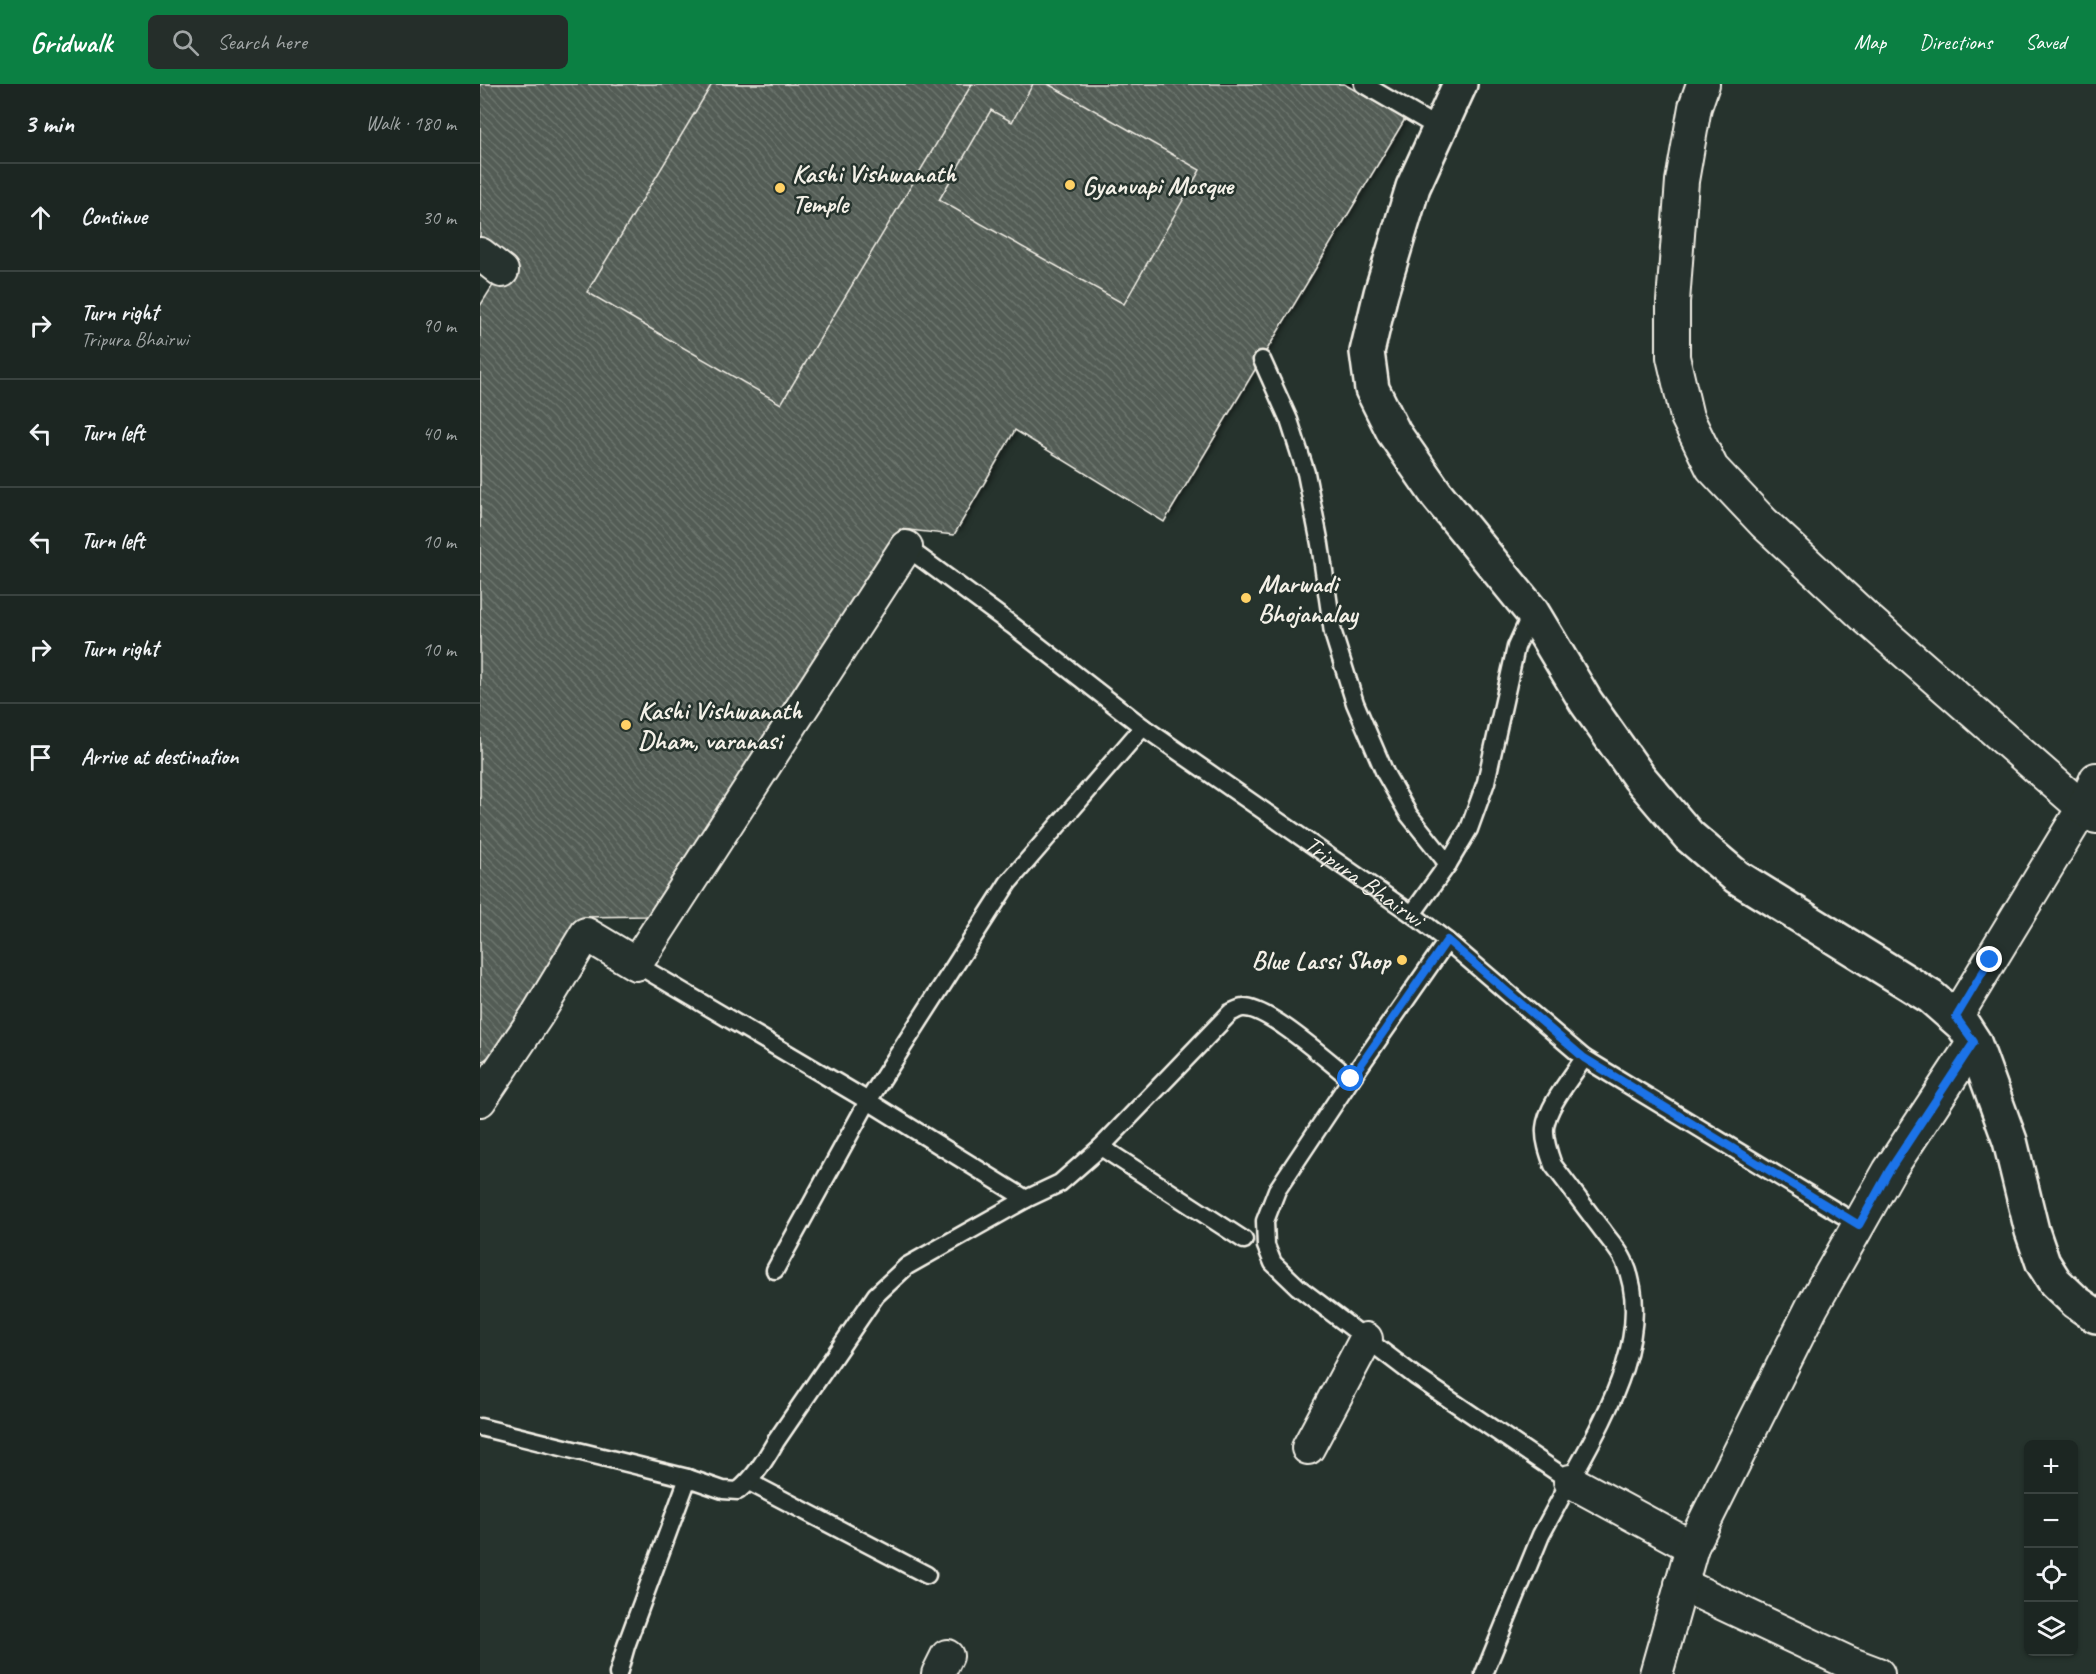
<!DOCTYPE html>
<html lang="en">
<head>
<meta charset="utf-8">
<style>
	:root { --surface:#1c2622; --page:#252e2a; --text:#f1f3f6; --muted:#a0a5a5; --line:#3a4340; --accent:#0b8043 }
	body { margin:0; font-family:Caveat,sans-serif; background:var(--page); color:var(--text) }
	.controls { position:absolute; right:18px; bottom:18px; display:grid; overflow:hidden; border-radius:9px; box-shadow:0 2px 4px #0004 }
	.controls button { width:54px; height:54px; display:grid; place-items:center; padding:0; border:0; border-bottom:2px solid var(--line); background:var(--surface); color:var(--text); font:30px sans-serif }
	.stop { position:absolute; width:18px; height:18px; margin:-14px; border:4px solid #1a73e8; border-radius:50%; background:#fff }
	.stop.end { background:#1a73e8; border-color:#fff; box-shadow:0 2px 6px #0008 }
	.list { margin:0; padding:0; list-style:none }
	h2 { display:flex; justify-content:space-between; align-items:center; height:78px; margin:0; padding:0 24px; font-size:26px }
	h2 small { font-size:20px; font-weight:400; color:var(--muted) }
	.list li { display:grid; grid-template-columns:39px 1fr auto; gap:18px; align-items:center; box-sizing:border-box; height:108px; padding:0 24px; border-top:2px solid var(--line) }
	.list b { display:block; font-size:22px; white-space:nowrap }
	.list p { margin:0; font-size:20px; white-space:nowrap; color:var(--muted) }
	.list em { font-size:20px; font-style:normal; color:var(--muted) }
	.icon { flex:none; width:33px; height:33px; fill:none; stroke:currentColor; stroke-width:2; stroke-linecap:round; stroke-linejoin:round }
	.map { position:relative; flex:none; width:1616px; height:1590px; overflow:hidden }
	header { display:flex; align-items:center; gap:36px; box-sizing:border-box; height:84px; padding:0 30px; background:var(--accent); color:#fff }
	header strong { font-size:28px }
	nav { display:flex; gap:33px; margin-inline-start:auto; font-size:21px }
	.search { width:420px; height:54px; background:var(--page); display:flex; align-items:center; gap:15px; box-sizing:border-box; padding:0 21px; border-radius:9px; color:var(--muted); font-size:22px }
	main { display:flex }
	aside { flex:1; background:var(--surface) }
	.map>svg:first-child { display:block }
	.building { fill:url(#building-back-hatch); stroke:#f4f1e8; stroke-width:1.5; filter:url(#shadow) }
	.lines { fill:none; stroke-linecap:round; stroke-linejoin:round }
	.lane-casing { stroke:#f4f1e8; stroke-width:21 }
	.street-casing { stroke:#f4f1e8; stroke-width:36 }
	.secondary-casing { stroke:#f4f1e8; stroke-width:38 }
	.lane { stroke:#26332d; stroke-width:16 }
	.street { stroke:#26332d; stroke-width:32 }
	.secondary { stroke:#26332d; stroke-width:33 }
	.route { stroke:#1a73e8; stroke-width:8 }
	.poi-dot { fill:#ffd166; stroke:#26332d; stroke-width:2 }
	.labels { text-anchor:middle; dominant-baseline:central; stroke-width:5; stroke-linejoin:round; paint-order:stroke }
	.poi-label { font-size:26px; font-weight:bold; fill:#f4f1e8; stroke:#26332d; text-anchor:start }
	.street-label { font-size:26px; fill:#f4f1e8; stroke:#26332d }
</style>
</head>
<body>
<header>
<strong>Gridwalk</strong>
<div class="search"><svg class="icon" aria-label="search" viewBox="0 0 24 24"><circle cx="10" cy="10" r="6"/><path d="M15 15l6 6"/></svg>Search here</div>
<nav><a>Map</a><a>Directions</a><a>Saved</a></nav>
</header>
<main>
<aside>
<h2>3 min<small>Walk · 180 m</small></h2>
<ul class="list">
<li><svg class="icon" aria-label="ahead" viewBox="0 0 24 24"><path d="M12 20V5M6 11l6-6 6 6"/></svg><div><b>Continue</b></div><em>30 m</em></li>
<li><svg class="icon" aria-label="right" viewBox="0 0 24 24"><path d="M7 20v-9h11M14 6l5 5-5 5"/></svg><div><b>Turn right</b><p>Tripura Bhairwi</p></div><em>90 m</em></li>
<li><svg class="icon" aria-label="left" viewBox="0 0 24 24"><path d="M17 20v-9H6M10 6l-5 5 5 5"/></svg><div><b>Turn left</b></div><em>40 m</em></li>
<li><svg class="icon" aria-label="left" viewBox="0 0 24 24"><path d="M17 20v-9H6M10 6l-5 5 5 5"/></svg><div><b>Turn left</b></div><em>10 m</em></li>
<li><svg class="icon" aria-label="right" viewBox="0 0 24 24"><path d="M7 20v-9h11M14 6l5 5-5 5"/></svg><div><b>Turn right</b></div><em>10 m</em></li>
<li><svg class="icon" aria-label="arrive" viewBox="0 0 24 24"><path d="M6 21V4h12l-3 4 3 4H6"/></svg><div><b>Arrive at destination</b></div></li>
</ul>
</aside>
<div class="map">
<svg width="1616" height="1590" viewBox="0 0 1616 1590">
	<defs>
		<pattern id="building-back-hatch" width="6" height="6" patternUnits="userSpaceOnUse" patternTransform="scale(1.5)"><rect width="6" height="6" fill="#525c55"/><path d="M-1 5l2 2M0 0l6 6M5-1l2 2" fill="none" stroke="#6c746d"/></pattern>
		<filter id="shadow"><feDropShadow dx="5.5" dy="-5.5" stdDeviation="3" flood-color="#0009"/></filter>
	</defs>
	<rect width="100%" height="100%" fill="#26332d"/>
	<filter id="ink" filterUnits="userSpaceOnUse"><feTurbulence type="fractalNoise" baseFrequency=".0167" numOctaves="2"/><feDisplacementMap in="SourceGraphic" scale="12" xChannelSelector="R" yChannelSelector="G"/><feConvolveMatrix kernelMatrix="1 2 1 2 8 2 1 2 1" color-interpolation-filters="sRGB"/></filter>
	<g filter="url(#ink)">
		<!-- building -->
		<g class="building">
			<polygon points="0,0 864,0 925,35 684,438 535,346 474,451 420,445 167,832 104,833 18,966 0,979 0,222 22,187 0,170"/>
			<polygon points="232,0 492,0 301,320 107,208"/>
			<polygon points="553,0 568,0 720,86 644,220 459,116 511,26 532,38"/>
		</g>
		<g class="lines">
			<defs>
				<g id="lane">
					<polyline points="883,0 960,45"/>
					<polyline points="782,276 809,336 826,389 840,460 853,549 875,619 905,689 929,731 968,780"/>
					<path id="s1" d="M426,463l106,78 131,102 269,187 35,27 137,117 275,167"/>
					<polyline points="932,830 968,780 989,745 1006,698 1036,563 1052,528"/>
					<polyline points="871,995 967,857"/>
					<polyline points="621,1063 764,1156"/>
					<path d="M546,1115l34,-16 41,-36 129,-134c3,-1 9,-5 13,-5 25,-2 87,55 108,71l-74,111 -12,31 1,25 7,17 25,24 117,89 155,105 -29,54 -57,139"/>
					<polyline points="295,1186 388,1017 528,799 663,643"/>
					<polyline points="0,1343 208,1394"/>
					<path d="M1090,1397c34,-62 86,-148 54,-220 -5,-11 -14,-20 -21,-30 -17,-22 -33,-44 -50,-66 -4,-11 -9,-25 -8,-37 2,-22 27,-51 39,-70"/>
					<polyline points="269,1398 447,1491"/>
					<path d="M138,1590l8,-28 62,-168 35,12 15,1c17,-14 27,-31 38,-50l100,-146 31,-29 119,-67 -158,-98 -232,-137"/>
				</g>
				<g id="street">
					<polyline points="1223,0 1215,23 1202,97 1193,218 1193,273 1207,333 1232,384 1284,439 1385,533 1603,724 1476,933"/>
					<polyline points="0,170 22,187"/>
					<polyline points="1616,695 1603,724 1616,733"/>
					<polyline points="0,1016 57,931 106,850 156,880 426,463"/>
					<polyline points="828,1364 886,1255"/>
					<polyline points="1090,1397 1212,1463"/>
					<polyline points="1201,1500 1369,1579 1398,1590"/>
					<polyline points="458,1590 467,1572"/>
					<polyline points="1176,1590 1212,1463 1332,1223 1409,1087 1494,958"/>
				</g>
				<polyline id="secondary" points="980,0 933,103 901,209 887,268 892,305 914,349 957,411 1052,528 1106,618 1159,693 1209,752 1257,793 1451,913 1483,941 1494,958 1530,1057 1552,1147 1563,1179 1575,1198 1596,1218 1616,1232"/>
			</defs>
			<!-- lane casing -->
			<use href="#lane" class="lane-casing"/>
			<!-- street casing -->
			<use href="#street" class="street-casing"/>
			<!-- secondary casing -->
			<use href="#secondary" class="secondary-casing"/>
			<!-- lane -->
			<use href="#lane" class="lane"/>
			<!-- street -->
			<use href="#street" class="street"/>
			<!-- secondary -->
			<use href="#secondary" class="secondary"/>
		</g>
	</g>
	<g class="lines" filter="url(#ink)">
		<!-- route -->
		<polyline class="route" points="871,995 967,856 1104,974 1379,1141 1409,1087 1494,958 1476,933 1510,876"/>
	</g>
	<!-- markers -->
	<g class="poi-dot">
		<circle cx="590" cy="101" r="6"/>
		<circle cx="300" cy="104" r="6"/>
		<circle cx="766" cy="514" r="6"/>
		<circle cx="146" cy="641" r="6"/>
		<circle cx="922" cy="876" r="6"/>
	</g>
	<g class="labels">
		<!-- poi labels -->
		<g class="poi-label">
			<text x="312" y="89">Kashi Vishwanath<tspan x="312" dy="30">Temple</tspan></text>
			<text x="602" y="101">Gyanvapi Mosque</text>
			<text x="778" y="499">Marwadi<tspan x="778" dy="30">Bhojanalay</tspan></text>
			<text x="158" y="626">Kashi Vishwanath<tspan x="158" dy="30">Dham, varanasi</tspan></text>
			<text x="910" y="876" text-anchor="end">Blue Lassi Shop</text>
		</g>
		<!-- street labels -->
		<g class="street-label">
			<text stroke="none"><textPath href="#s1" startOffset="567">Tripura Bhairwi</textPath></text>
		</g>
	</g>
</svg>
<div class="controls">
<button>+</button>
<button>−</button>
<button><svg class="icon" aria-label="locate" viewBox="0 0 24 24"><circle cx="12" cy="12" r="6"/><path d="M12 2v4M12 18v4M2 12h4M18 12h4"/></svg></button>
<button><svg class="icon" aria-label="layers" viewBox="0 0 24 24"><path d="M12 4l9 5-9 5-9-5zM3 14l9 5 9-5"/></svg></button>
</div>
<div class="stop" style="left:871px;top:995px"></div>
<div class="stop end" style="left:1510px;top:876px"></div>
</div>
</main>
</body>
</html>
